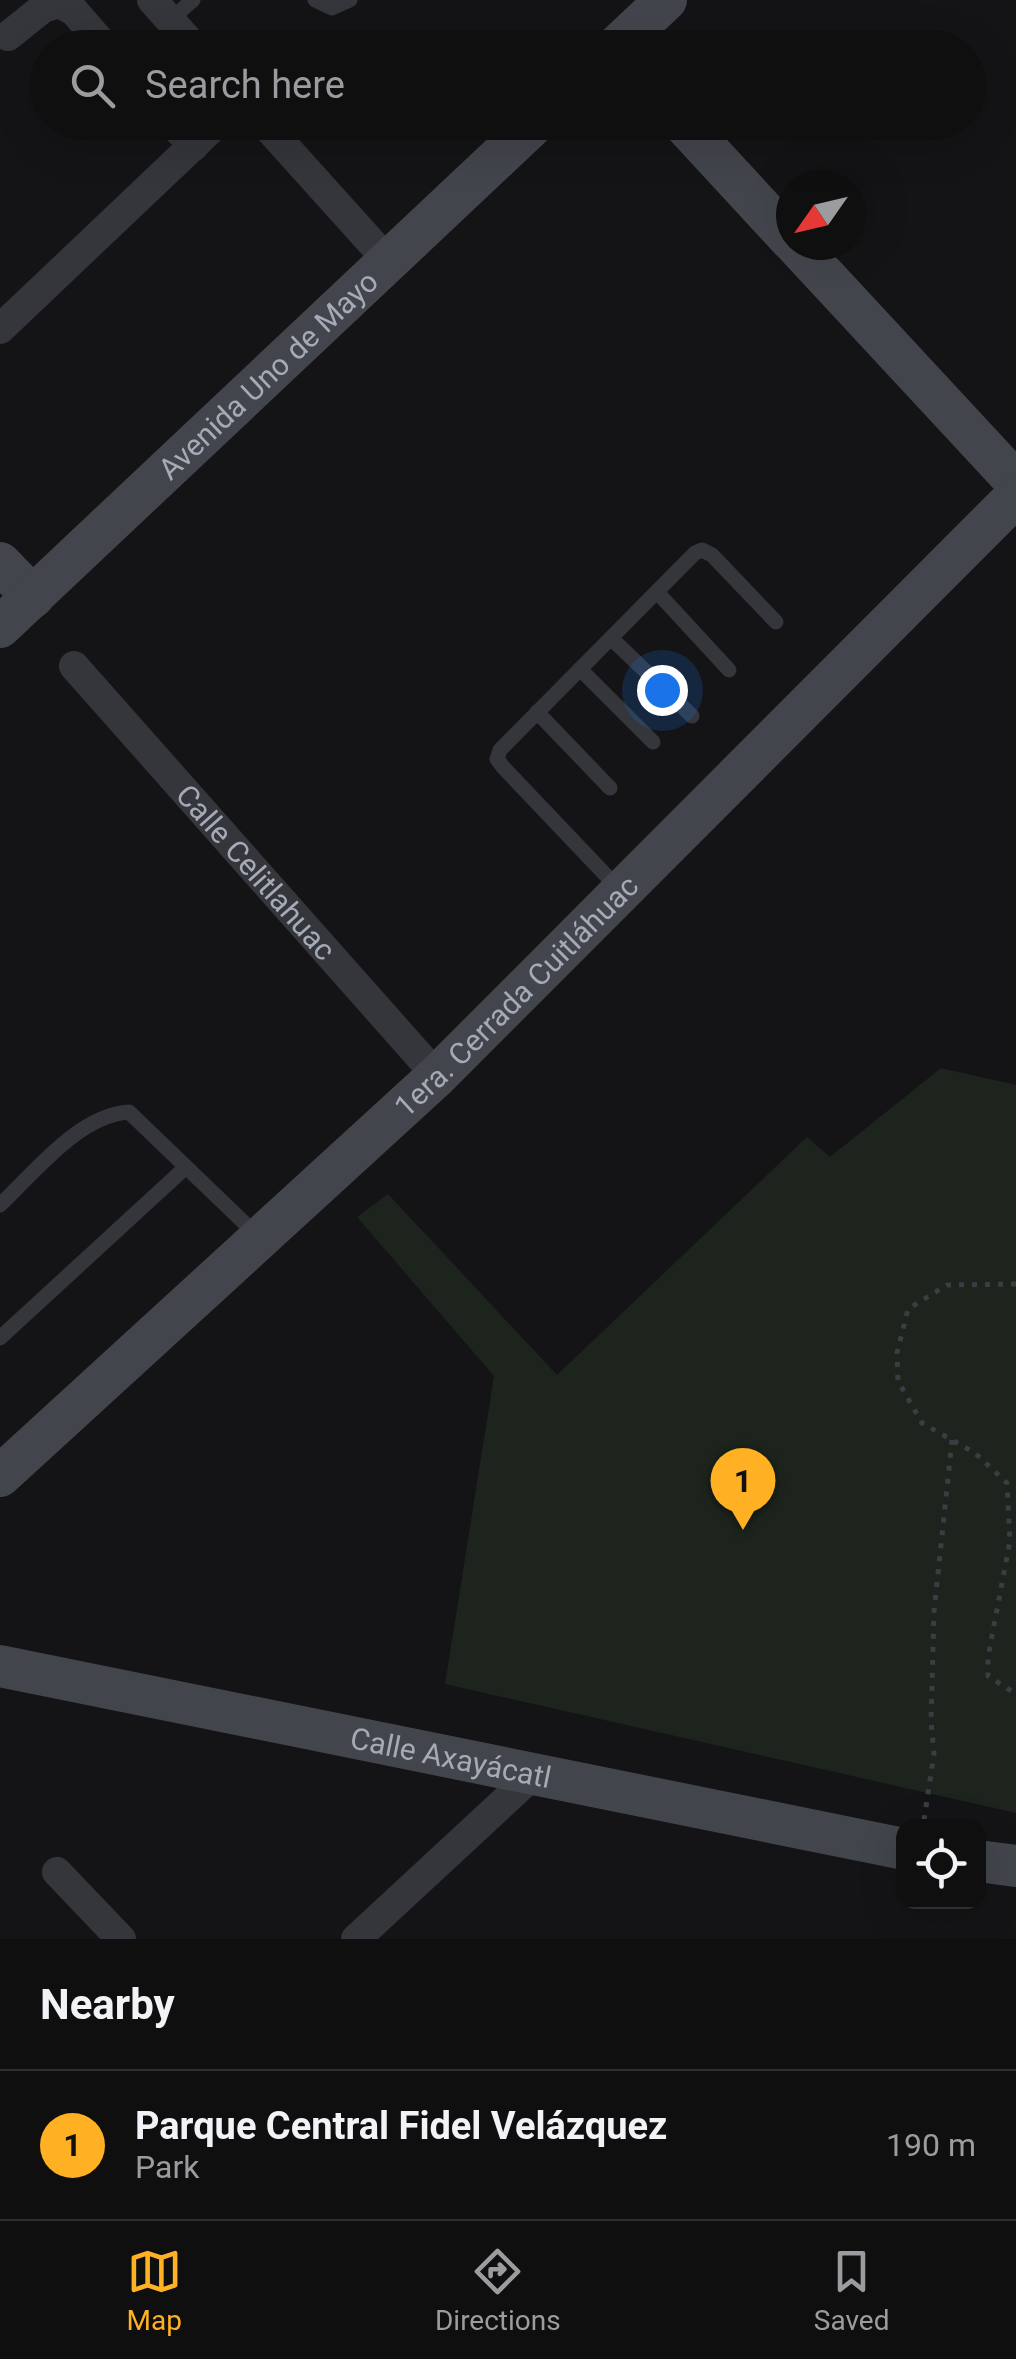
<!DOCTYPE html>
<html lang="en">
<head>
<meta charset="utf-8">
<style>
	:root { --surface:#0f0f10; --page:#181819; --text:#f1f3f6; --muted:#9b9c9f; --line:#2f2f30; --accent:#ffb123 }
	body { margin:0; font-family:Roboto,sans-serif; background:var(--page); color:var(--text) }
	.controls { position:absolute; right:30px; bottom:30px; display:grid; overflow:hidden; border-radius:20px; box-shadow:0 10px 40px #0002 }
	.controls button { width:90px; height:90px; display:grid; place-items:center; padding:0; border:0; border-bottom:2px solid var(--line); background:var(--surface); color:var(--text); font:50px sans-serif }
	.compass { position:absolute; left:776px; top:170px; width:90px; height:90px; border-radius:50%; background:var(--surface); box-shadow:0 10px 40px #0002; rotate:236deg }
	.you { position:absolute; left:662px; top:690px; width:35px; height:35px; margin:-25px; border:8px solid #fff; border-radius:50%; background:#1a73e8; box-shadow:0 0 0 15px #1a73e833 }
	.badge { display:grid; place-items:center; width:65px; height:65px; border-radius:50%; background:var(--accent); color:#111; font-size:32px; font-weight:700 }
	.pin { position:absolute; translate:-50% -82px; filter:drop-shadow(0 2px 5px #0008) }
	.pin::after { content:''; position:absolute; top:52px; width:35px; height:30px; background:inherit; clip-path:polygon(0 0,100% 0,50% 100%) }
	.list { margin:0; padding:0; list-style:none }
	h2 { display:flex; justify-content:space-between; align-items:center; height:130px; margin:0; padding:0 40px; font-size:42px }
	h2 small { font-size:32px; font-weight:400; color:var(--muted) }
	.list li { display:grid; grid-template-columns:65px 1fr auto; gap:30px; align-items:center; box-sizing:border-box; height:150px; padding:0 40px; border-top:2px solid var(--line) }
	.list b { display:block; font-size:38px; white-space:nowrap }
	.list p { margin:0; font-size:32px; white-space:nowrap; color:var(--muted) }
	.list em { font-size:32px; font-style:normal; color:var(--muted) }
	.icon { flex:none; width:55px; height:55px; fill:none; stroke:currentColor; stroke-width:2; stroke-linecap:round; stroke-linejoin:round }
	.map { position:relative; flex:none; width:1016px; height:1939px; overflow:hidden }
	.search { position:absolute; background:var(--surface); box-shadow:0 10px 40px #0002; left:30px; right:30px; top:30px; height:110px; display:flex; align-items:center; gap:25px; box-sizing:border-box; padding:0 35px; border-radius:55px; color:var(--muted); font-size:38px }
	.sheet { height:280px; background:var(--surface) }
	nav { display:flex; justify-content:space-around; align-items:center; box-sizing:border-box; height:140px; border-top:2px solid var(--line); background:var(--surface); font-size:28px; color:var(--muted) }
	nav a { display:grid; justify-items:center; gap:5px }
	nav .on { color:var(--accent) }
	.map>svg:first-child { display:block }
	.green { fill:#1c241d }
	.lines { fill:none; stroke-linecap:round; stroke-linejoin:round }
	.path { stroke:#3a3d42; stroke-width:5; stroke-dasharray:5 8; stroke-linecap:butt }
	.lane { stroke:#35363b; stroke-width:15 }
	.street { stroke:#35363b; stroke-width:30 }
	.secondary { stroke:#42454b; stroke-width:42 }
	.labels { text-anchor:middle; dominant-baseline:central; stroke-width:8; stroke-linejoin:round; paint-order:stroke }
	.street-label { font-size:30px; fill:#a4abb7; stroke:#0f0f11 }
</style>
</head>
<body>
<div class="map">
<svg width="1016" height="1939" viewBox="0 0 1016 1939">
	<rect width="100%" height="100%" fill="#141416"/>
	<!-- green -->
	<polygon class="green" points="941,1068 1016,1085 1016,1813 445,1684 494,1376 357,1217 388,1194 557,1375 807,1137 830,1157"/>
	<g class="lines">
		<!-- path -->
		<g class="path">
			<polyline points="1016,1284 947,1285 908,1309 897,1353 898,1381 922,1423 975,1453 1007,1483 1010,1541 988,1657 988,1676 1016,1694"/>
			<polyline points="924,1820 934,1754 931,1721 934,1612 952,1440"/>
		</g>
		<!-- lane -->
		<g class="lane">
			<polyline points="315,0 332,8 350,0"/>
			<polyline points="170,20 193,0"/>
			<polyline points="657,592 729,670"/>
			<polyline points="611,638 692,716"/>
			<polyline points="580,669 653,742"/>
			<polyline points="537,712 610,788"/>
			<polyline points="619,889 503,767 497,759 500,750 695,553 702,550 712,555 776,622"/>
			<path d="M0,1205c35,-33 79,-90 129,-93l128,123"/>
			<polyline points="0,1338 186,1167"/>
		</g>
		<!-- street -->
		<g class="street">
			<polyline points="152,0 195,48"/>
			<polyline points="8,36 43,8 59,3 74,11 106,48"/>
			<polyline points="171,122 194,146"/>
			<polyline points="263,122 389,262"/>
			<polyline points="0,329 218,122"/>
			<path id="s1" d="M74,666l363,410"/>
			<polyline points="57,1872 121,1939"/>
			<polyline points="356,1939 534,1774"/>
		</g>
		<!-- secondary -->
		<g class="secondary">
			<polyline points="615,48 666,0"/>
			<polyline points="682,122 791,240"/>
			<polyline points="796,245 1016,482"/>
			<polyline points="0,563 33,597"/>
			<path id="s2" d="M0,627l536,-505"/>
			<path id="s3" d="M0,1476l437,-400 579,-580"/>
			<path id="s4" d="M0,1666l904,183"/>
			<polyline points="978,1861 1016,1866"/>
		</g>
	</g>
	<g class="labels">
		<!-- street labels -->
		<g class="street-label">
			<text stroke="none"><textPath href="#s2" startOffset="368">Avenida Uno de Mayo</textPath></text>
			<text stroke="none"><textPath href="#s1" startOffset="275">Calle Celitlahuac</textPath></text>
			<text stroke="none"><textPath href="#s3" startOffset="705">1era. Cerrada Cuitláhuac</textPath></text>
			<text stroke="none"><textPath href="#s4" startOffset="460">Calle Axayácatl</textPath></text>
		</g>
	</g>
</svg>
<div class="controls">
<button><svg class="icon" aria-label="locate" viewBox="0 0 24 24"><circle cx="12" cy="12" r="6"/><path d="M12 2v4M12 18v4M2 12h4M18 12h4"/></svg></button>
</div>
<svg class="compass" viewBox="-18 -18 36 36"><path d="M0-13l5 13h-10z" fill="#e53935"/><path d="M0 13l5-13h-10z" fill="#9b9c9f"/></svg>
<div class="you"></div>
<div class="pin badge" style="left:743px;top:1530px">1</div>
<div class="search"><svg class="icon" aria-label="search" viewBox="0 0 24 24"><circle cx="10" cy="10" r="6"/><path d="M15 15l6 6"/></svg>Search here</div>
</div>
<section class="sheet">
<h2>Nearby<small></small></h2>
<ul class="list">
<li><span class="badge">1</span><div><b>Parque Central Fidel Velázquez</b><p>Park</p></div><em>190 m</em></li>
</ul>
</section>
<nav>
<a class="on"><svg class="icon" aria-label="map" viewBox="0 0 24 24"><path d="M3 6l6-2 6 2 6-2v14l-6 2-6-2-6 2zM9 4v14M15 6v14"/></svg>Map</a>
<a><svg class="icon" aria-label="directions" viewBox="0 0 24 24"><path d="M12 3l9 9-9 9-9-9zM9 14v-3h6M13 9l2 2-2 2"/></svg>Directions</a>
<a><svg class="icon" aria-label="saved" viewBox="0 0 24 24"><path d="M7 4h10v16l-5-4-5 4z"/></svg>Saved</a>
</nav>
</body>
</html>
